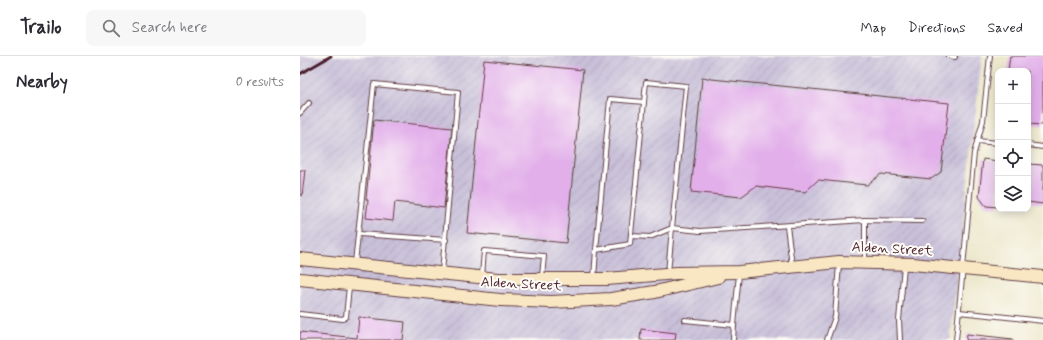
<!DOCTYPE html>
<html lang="en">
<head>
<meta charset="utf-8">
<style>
	:root { --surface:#fff; --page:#f7f7f7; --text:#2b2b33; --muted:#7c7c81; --line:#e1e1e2 }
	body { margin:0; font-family:Mynerve,sans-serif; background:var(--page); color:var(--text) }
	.controls { position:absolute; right:12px; top:12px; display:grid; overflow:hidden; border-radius:8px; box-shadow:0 2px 10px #0003 }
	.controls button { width:36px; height:36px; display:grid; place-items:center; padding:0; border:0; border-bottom:1px solid var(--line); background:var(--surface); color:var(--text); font:20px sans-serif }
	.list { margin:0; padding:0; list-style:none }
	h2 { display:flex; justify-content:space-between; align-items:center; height:52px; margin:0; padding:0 16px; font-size:17px }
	h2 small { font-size:13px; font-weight:400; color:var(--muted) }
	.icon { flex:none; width:22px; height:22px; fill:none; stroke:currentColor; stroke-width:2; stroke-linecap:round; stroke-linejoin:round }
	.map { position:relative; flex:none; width:743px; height:284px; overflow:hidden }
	header { display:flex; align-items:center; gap:24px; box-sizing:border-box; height:56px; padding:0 20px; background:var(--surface); border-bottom:1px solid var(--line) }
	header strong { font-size:19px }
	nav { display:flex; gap:22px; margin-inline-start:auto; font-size:14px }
	.search { width:280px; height:36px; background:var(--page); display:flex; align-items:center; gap:10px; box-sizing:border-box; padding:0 14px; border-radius:8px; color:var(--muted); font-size:15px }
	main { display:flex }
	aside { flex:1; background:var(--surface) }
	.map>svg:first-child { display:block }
	.industrial { fill:url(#industrial-furrows) }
	.building { fill:#e2afea }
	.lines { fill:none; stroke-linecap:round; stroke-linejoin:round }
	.lane-casing { stroke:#623d43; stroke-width:6 }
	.secondary-casing { stroke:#623d43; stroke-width:14 }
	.lane { stroke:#fff; stroke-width:4 }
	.secondary { stroke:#f9e7c3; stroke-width:12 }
	.rail { stroke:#4a1f2b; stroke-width:3 }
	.labels { text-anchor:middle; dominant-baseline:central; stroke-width:4; stroke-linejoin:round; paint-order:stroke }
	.street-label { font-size:14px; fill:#4a1f2b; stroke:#fdfcf7 }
</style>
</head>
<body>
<header>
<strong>Trailo</strong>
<div class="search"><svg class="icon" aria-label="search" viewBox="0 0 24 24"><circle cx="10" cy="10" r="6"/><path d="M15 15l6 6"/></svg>Search here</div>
<nav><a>Map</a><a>Directions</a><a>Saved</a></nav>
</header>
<main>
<aside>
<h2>Nearby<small>0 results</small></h2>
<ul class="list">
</ul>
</aside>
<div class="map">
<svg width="743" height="284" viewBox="0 0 743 284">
	<defs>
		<pattern id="industrial-furrows" width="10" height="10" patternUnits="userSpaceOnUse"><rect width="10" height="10" fill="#c8bfd8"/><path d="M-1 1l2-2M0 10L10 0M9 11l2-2" fill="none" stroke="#ada4ba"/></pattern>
	</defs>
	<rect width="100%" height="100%" fill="#fdfcf7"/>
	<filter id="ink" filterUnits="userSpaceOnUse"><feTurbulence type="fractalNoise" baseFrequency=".025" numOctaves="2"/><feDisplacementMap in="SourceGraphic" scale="8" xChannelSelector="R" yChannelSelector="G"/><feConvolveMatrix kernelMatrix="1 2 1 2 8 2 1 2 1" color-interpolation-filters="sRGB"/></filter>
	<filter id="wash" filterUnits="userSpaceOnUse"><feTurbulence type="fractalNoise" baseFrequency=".012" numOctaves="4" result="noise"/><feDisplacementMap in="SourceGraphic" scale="16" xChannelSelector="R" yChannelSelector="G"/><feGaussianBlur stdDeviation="0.9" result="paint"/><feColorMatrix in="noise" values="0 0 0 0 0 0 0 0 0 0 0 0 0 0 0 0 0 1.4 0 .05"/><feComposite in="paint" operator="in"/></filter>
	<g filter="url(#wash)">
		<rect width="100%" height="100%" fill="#ece7cb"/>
		<!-- industrial -->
		<polygon class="industrial" points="0,0 682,0 650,284 0,284"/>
		<g id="blocks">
			<!-- building -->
			<g class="building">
				<polygon points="710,0 743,0 743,69 728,68 728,15 708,15"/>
				<polygon points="184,4 283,14 266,187 167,177"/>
				<polygon points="402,22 649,47 641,116 631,123 581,118 567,129 518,124 505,136 456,130 441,141 391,136"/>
				<polygon points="74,64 152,72 144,152 95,146 93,165 66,162 68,144 66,143"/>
				<polygon points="683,103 698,105 698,151 686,150 679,141"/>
				<polygon points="728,108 743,109 743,148 728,146"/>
				<polygon points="0,114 5,114 2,140 0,139"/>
				<polygon points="59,261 105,266 103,284 0,284 0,276 57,282"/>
				<polygon points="341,273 376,277 375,284 340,284"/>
				<polygon points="667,278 713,283 713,284 666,284"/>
			</g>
		</g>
	</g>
	<g filter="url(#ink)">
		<use href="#blocks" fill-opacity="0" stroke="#623d43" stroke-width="1"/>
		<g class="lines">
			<defs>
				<g id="lane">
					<polyline points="649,0 655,1"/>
					<polyline points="0,57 9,47"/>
					<polyline points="677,85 698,87"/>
					<polyline points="728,89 743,91"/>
					<polyline points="487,170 492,209"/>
					<polyline points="59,178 146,184"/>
					<polyline points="331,180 350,181 372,172 368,217"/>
					<polyline points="296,194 310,43 344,46"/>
					<polyline points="565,206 565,164"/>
					<polyline points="55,207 74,28 158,36 142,216"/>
					<polyline points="182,220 184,195 244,200 242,221"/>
					<polyline points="294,222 296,194 330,188 346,26 386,30 372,172 400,175 565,164 622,165"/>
					<polyline points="659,256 743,265"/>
					<polyline points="0,258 43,263 46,261 49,230"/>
					<polyline points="385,264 434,269 439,218"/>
					<polyline points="433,284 434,269"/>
					<polyline points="527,284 535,261 539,208"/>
					<polyline points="600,284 599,264 604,210"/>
					<polyline points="656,284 674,97 683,65 690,0"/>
				</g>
				<g id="secondary">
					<polyline points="0,203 198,223 307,223 377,217 439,216 539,206 613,208 743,221"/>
					<polyline points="0,223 200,244 251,246 311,243 355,236 418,221"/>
				</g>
			</defs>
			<!-- lane casing -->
			<use href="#lane" class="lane-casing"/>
			<!-- secondary casing -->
			<use href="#secondary" class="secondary-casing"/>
			<!-- lane -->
			<use href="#lane" class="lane"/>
			<!-- secondary -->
			<use href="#secondary" class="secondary"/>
			<!-- rail -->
			<polyline class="rail" points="0,18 31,0"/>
		</g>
	</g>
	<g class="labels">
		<!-- street labels -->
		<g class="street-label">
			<text transform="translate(592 193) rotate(3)">Alden Street</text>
			<text transform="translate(221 228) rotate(3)">Alden Street</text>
		</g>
	</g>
</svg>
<div class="controls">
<button>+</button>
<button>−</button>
<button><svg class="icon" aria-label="locate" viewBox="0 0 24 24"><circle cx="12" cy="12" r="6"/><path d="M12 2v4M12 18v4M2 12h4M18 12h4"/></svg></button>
<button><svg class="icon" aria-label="layers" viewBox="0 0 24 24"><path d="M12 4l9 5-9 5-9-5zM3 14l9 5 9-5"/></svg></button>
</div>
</div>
</main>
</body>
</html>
